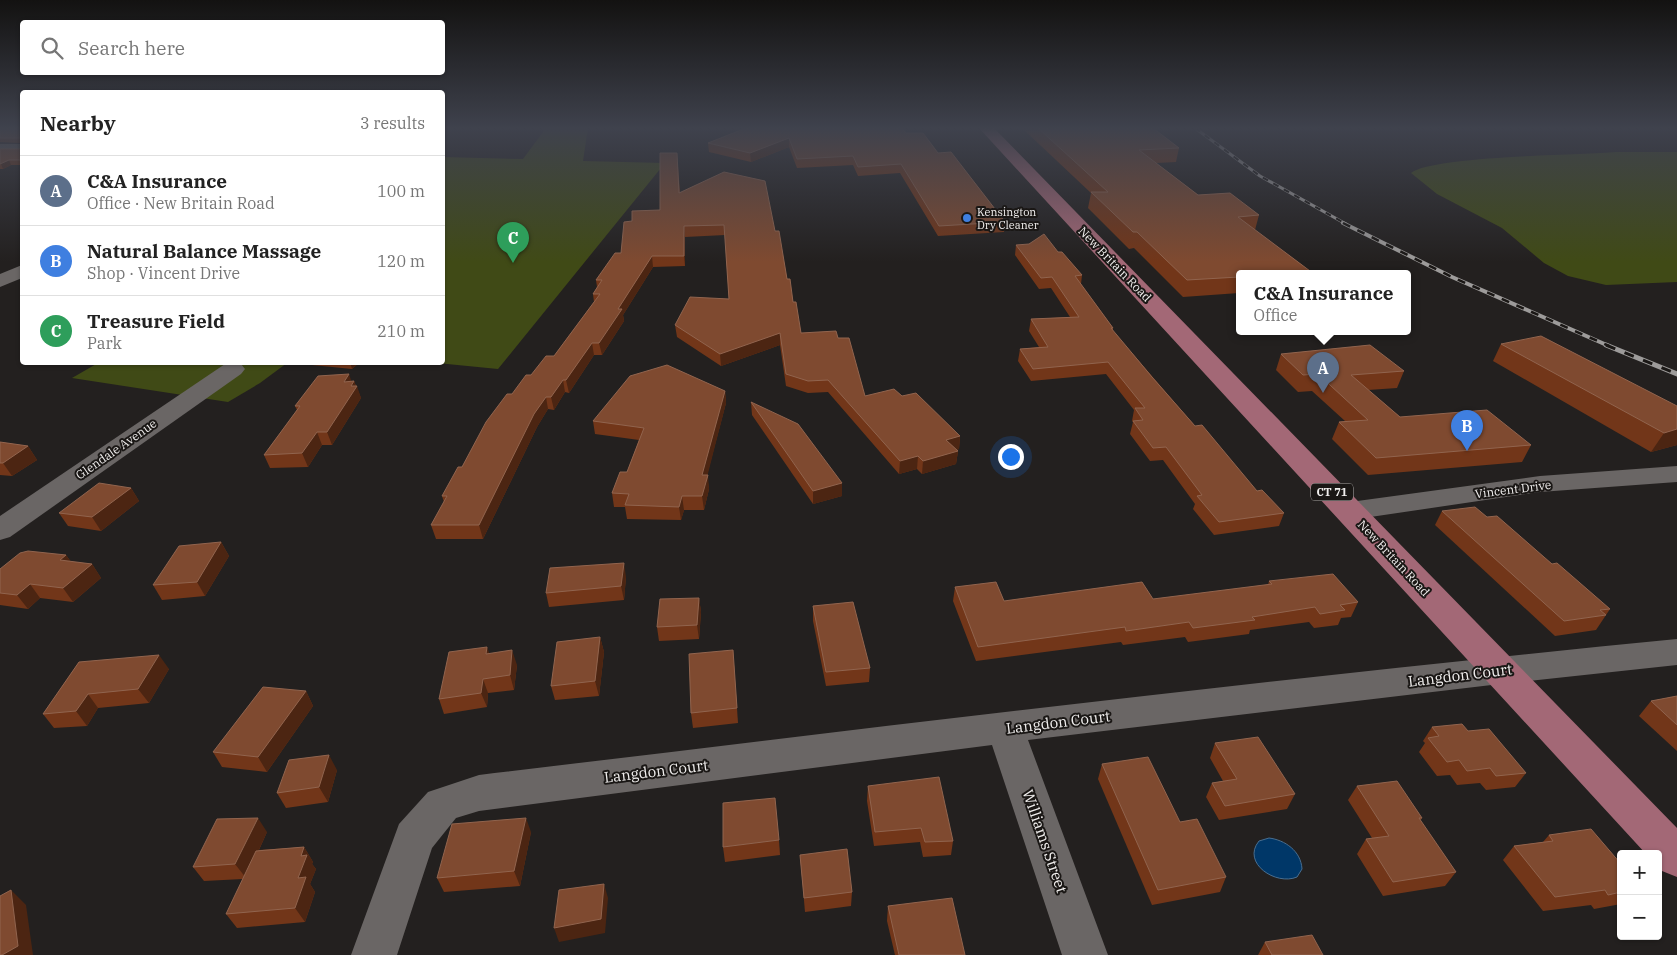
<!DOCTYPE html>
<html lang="en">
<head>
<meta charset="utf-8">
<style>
	:root { --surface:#fff; --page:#f6f6f6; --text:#222; --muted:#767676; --line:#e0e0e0; --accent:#0f766e }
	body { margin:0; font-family:"IBM Plex Serif",serif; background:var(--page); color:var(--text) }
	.controls { position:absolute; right:15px; bottom:15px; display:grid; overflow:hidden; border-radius:5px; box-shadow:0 1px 4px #0004 }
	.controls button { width:45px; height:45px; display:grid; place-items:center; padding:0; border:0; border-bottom:1px solid var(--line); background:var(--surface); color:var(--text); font:25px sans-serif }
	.you { position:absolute; left:1010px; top:456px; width:18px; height:18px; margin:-12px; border:4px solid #fff; border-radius:50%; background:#1a73e8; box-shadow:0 0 0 8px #1a73e833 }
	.badge { display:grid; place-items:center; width:32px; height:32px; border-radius:50%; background:var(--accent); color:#fff; font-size:16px; font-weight:700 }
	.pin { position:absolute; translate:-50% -41px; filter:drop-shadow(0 1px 2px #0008) }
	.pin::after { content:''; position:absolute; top:26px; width:18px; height:15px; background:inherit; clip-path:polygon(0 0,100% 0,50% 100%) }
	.popup { position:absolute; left:1236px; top:270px; width:175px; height:65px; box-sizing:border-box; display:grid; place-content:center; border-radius:5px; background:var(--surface); filter:drop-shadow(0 1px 4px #0005); font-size:16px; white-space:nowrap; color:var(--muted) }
	.popup b { font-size:19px; color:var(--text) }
	.popup::after { content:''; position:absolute; left:50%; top:100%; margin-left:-10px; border:10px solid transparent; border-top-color:var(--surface) }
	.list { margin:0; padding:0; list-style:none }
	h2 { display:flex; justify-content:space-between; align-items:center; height:65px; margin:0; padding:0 20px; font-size:21px }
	h2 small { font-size:16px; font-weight:400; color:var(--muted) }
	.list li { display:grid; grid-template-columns:32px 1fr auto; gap:15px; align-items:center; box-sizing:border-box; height:70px; padding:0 20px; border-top:1px solid var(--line) }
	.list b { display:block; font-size:19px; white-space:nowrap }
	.list p { margin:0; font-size:16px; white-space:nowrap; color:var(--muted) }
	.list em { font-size:16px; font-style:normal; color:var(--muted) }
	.icon { flex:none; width:28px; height:28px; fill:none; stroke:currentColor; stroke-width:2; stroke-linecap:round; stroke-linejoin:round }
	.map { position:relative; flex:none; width:1677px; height:955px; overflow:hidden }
	.search { position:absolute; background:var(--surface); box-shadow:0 1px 4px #0004; left:20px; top:20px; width:425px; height:55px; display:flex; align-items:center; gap:12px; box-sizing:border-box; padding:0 18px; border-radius:5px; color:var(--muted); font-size:19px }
	.panel { position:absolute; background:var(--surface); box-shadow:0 1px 4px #0004; left:20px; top:90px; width:425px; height:275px; border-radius:5px }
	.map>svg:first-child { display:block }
	.green { fill:#404a16 }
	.water { fill:#003768; stroke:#486e90 }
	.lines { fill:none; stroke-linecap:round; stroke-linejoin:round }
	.minor { fill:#6a6665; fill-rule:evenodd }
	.primary { fill:#a36876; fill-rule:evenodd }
	.rail-far2-casing { stroke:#9d9b9a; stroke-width:3 }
	.rail-far1-casing { stroke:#9d9b9a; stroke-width:4 }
	.rail-casing { stroke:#9d9b9a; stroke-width:5 }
	.rail-far2 { stroke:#1a1715; stroke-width:2; stroke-dasharray:6; stroke-linecap:butt }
	.rail-far1 { stroke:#1a1715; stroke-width:2.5; stroke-dasharray:8; stroke-linecap:butt }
	.rail { stroke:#1a1715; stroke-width:3; stroke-dasharray:10; stroke-linecap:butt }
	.wall { fill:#723619 }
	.shaded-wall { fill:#4c2512 }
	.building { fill:#7f4a30; stroke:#91644e }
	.shop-dot { fill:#3f7fe0; stroke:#1a1715; stroke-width:2 }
	.labels { text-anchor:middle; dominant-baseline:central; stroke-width:4; stroke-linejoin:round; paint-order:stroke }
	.far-poi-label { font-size:11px; fill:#f1efee; stroke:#1a1715; text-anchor:start }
	.shield { fill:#1a1715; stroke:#b0aead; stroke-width:1 }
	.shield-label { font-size:11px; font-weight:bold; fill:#f1efee }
	.street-label { font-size:12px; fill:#f1efee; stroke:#1a1715 }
	.near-street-label { font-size:15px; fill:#f1efee; stroke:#1a1715 }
</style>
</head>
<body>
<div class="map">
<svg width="1677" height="955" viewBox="0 0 1677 955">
	<rect width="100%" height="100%" fill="#23201f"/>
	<!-- green -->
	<g class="green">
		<polygon points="546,128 588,128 583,161 665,163 498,369 437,363 442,362 443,157 523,159"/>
		<path d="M1616,152h61v130l-71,3 -38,-9 -24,-13 -42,-35 -65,-34 -26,-21c20,-17 170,-18 205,-21z"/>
		<polygon points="98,363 287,363 260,383 228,402 72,378"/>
	</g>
	<!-- water -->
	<path class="water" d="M1269,838c16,2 32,13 33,31l-5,8c-21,9 -56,-14 -38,-36z"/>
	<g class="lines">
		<!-- minor -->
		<g class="minor">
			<rect x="0" y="144" width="22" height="8"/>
			<polygon points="22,265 22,278 0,287 0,274"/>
			<polygon points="235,362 241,364 245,369 241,374 10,537 0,540 0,516 225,364"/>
			<polygon points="1677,466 1677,482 1540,492 1350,520 1340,517 1336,511 1340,505 1350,502 1540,476"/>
			<path d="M1677,639v26l-177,19 -472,56 80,215h-46l-70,-210 -513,66 -23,7 -24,30 -35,107h-46l48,-131 29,-32 51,-17c399,-48 798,-97 1198,-136z"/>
		</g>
		<!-- primary -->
		<polygon class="primary" points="979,128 994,128 1677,828 1677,877 1662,871 1658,867 1658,854 1646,854"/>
		<defs>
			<polyline id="rail-far2" points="1195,128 1260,176 1346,224"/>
			<polyline id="rail-far1" points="1343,223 1452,277 1609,346"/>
			<polyline id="rail" points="1606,345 1677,374"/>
		</defs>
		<!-- rail-far2 casing -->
		<use href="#rail-far2" class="rail-far2-casing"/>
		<!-- rail-far1 casing -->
		<use href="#rail-far1" class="rail-far1-casing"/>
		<!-- rail casing -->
		<use href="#rail" class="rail-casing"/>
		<!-- rail-far2 -->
		<use href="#rail-far2" class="rail-far2"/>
		<!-- rail-far1 -->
		<use href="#rail-far1" class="rail-far1"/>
		<!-- rail -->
		<use href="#rail" class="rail"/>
	</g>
	<!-- wall -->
	<g class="wall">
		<polygon points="0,128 22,128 22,165 11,165 3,169 0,169 0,149 20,149 21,147 21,143 0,142"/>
		<polygon points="746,128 906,133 938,153 1005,222 1004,232 938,236 900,173 858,176 853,165 797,168 789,147 751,162 709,152 708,143"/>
		<polygon points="1022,128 1153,128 1179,148 1176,162 1156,163 1198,195 1259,215 1255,230 1314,274 1239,274 1239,293 1183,297 1134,248 1129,249 1088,208 1091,193"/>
		<polygon points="677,153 680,192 775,231 801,333 838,338 865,396 902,396 960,436 959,449 956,450 958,451 956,464 922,474 917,469 899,474 828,392 808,393 786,386 780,345 721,366 677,337 675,325 729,299 725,235 685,237 685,266 653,267 623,315 624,321 602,355 594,355 569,393 565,392 554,410 548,409 537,427 483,539 436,539 431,525 444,502 442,496 512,394 531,375 554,356 594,302 593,294 597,287 596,280 621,253 632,221 660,210"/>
		<polygon points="1016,245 1058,252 1082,275 1081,284 1113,328 1113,331 1195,426 1257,491 1284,513 1279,526 1214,535 1193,509 1195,504 1163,460 1150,461 1130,434 1133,422 1132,421 1134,410 1106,374 1031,381 1018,361 1020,349 1039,347 1029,331 1031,319 1070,317 1051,288 1039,289 1015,255"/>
		<polygon points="1501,344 1677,406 1677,445 1651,452 1493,361"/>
		<polygon points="1281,354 1404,371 1397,388 1368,390 1400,417 1531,445 1522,462 1368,475 1332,439 1339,422 1345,421 1312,391 1298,392 1276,370"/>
		<polygon points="301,362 360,362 352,369 302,364"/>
		<polygon points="352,381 354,381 361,398 332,445 322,445 308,467 270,468 264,455 297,410 295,406"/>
		<polygon points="725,391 726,403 707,475 709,489 704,510 684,510 681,520 627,519 625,507 614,507 612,493 627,472 639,440 595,434 593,421"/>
		<polygon points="751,402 842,496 813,504 752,415"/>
		<polygon points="0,442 28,446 37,460 12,476 0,475"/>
		<polygon points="131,488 139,501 101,531 68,526 59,513"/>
		<polygon points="1442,511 1487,517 1552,564 1610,609 1596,630 1555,636 1435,525"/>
		<polygon points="221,542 229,556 205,596 162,600 153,585"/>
		<polygon points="66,555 71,562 92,564 101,578 73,602 40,598 28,609 0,605 0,569"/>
		<polygon points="626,577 624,600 549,607 546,593"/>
		<polygon points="1269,581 1358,602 1351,617 1341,618 1338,625 1314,628 1309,622 1250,630 1249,634 1188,642 1185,637 1123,645 1121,642 976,661 953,601 955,587 1004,601 1153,599 1268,585"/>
		<polygon points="699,598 701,612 699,639 659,641 657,627"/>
		<polygon points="813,606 870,668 869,682 826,686 813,621"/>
		<polygon points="600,637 604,652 599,696 555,700 551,686"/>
		<polygon points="733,650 738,723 693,728 691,713"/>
		<polygon points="489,653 517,665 514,690 488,693 487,707 444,714 439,699"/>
		<polygon points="79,662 169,669 149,703 98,708 87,726 54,728 43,714"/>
		<polygon points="306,691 313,706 267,772 222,767 213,752"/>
		<polygon points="1677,696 1677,751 1639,716 1651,701"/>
		<polygon points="1432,727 1468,731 1526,773 1515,787 1486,790 1480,783 1457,785 1450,775 1437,776 1419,752 1425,743 1423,741"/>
		<polygon points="1215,743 1295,794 1287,809 1219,820 1206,797 1212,783 1223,781 1210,758"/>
		<polygon points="1102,764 1180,822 1226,877 1220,892 1152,905 1098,779"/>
		<polygon points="337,770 328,802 286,808 277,793"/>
		<polygon points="868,786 953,841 951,855 923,857 920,842 874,846 867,801"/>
		<polygon points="1357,786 1422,818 1420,821 1456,872 1445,886 1383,896 1357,854 1366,839 1372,838 1348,800"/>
		<polygon points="267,832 259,850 304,847 313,862 312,864 316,869 310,884 315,892 305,922 237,928 226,914 243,879 204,881 193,867"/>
		<polygon points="531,832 520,886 444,892 437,878"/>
		<polygon points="1549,835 1621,864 1621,904 1594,909 1591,905 1543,911 1503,860 1514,846 1543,842"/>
		<polygon points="779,840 780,855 725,862 723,847"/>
		<polygon points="800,855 852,892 851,906 805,912"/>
		<polygon points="888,906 965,955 895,955 887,921"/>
		<polygon points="1265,942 1323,955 1258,955"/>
	</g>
	<!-- shaded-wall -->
	<g class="shaded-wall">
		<polygon points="789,138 789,147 751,162 750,153"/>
		<polygon points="9,160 11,165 3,169 1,164"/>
		<polygon points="684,226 685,237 685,266 684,256"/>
		<polygon points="652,256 653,267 623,315 624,321 602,355 599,343 618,309"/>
		<polygon points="780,333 780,345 721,366 720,354"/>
		<polygon points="592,343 594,355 569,393 566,380"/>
		<polygon points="350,362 360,362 352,369"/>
		<polygon points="349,374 352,383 354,381 356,387 357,386 361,398 332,445 327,432 344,382"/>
		<polygon points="563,380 565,392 554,410 551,397"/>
		<polygon points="725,391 726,403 704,489 702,475"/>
		<polygon points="546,397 548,409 537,427 483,539 479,525 534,414"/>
		<polygon points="1677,429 1677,445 1651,452 1664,433"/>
		<polygon points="317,432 322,445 308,467 302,453"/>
		<polygon points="960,436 959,449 945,453 946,440"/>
		<polygon points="28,446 37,460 12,476 3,463"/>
		<polygon points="958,451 956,464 922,474 923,461"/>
		<polygon points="918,456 917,469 899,474 900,461"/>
		<polygon points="708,475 709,489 704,510 702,496"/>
		<polygon points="842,483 842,496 813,504 813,491"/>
		<polygon points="131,488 139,501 101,531 92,517"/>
		<polygon points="682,496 684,510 681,520 679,507"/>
		<polygon points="221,542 229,556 205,596 197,582"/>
		<polygon points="66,555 76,569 60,560"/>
		<polygon points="624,563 626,577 624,600 621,586"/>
		<polygon points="92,564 101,578 73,602 63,588"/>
		<polygon points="30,584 40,598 28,609 17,595"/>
		<polygon points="699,598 701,612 699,639 697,625"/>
		<polygon points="600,637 604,652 599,696 595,681"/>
		<polygon points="487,647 492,661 486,654"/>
		<polygon points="512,650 517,665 514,690 510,675"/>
		<polygon points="159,655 169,669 149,703 138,689"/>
		<polygon points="483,679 488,693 487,707 481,693"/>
		<polygon points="306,691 313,706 267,772 258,757"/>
		<polygon points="88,694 98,708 87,726 76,711"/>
		<polygon points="329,755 337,770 328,802 319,787"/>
		<polygon points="258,818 267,832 246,878 235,864"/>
		<polygon points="526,818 531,832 520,886 514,871"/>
		<polygon points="304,847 313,862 312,864 316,869 310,884 315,892 305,922 295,908 301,856"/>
		<polygon points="604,884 608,898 605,933 559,942 554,928"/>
		<polygon points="11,890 26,905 33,955 2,955"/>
	</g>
	<!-- building -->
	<g class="building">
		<polygon points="0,128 22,128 22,160 9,160 0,164 0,149 20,149 21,147 21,138 0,138"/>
		<polygon points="746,128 902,128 906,133 923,133 938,153 951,152 1005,222 939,226 901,164 858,167 853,156 797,159 789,138 750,153 708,143"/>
		<polygon points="1038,128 1153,128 1179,148 1139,150 1198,195 1230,193 1259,215 1238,217 1314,274 1239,274 1239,277 1187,280 1137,232 1133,232 1091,192 1108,192"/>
		<polygon points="660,153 677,153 679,193 724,172 765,181 775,231 779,231 787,279 790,279 793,302 796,302 801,333 836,331 838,338 849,338 865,396 894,389 902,396 916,393 960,436 946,440 958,451 923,461 918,456 900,461 828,380 808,381 786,374 780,333 720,354 675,325 690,297 729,299 724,225 684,226 684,256 652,256 618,309 622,309 599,343 592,343 566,380 563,380 551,397 546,397 534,414 479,525 431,525 447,496 442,496 458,467 462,467 486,422 507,394 512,394 526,375 531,375 546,356 554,356 600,294 593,294 602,280 596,280 615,253 621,253 624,222 632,221 632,211 660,210"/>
		<polygon points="1044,234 1058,252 1062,252 1082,275 1075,276 1113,328 1111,328 1152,377 1195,426 1202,425 1257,491 1262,490 1284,513 1219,522 1197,496 1202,495 1166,447 1153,448 1133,421 1143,420 1135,408 1145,408 1108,362 1033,369 1020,349 1048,347 1031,319 1079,317 1052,277 1041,278 1016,245 1029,244"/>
		<polygon points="1541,336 1677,406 1677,429 1664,433 1501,344"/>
		<polygon points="1370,345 1404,371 1351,375 1400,417 1487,410 1531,445 1376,458 1339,422 1368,420 1318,374 1303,375 1281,354"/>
		<polygon points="667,365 725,391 702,475 708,475 702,496 682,496 679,507 625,505 629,494 612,493 620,472 627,472 644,428 593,421 630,376"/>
		<polygon points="349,374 344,382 354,381 351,386 357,386 327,432 317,432 302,453 264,455 300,406 295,406 318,376"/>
		<polygon points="751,402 798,424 842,483 813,491"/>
		<polygon points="0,442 28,446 3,463 0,463"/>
		<polygon points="99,483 131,488 92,517 59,513"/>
		<polygon points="1475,507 1487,517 1497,516 1552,564 1557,563 1610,609 1600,610 1606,615 1564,621 1442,511"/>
		<polygon points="221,542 197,582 153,585 179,546"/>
		<polygon points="28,551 66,555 60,560 92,564 63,588 30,584 17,595 0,593 0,569 20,553"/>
		<polygon points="624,563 621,586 546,593 550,568"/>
		<polygon points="1333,574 1358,602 1340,605 1345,610 1320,614 1315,607 1252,617 1255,620 1193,628 1189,622 1126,631 1125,627 978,647 955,587 996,582 1004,601 1142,582 1153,599 1272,584 1269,581"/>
		<polygon points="699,598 697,625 657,627 660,599"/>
		<polygon points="853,602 870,668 826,672 813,606"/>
		<polygon points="600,637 595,681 551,686 557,642"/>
		<polygon points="487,647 486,654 512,650 510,675 483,679 481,693 439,699 449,652"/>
		<polygon points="733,650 737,708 691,713 689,654"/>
		<polygon points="159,655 138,689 88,694 76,711 43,714 79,662"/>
		<polygon points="263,687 306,691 258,757 213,752"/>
		<polygon points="1677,696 1677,725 1651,701"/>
		<polygon points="1462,724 1468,731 1489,729 1526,773 1496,776 1490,768 1467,771 1459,760 1447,762 1428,738 1439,736 1432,727"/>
		<polygon points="1258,737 1295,794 1225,806 1212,783 1237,779 1215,743"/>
		<polygon points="329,755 319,787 277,793 289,760"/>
		<polygon points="1148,757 1180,822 1197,819 1226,877 1158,890 1102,764"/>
		<polygon points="939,777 953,841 925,842 921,828 875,832 868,786"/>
		<polygon points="1397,781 1422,818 1419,818 1456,872 1393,882 1366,839 1389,836 1357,786"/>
		<polygon points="775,798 779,840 723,847 723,803"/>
		<polygon points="258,818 235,864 193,867 217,819"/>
		<polygon points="526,818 514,871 437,878 452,824"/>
		<polygon points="1591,829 1621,864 1621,892 1608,895 1605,890 1555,897 1514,846 1553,841 1549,835"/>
		<polygon points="304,847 301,856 307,855 298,878 306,877 295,908 226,914 256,851"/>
		<polygon points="847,849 852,892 804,898 800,855"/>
		<polygon points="604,884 601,919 554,928 559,890"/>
		<polygon points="11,890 18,946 2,955 0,955 0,896"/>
		<polygon points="952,898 965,955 899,955 888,906"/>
		<polygon points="1312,935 1323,955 1272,955 1265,942"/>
	</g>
	<!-- sky -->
	<linearGradient id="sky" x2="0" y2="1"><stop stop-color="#131211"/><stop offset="0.49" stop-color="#3f424d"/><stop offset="1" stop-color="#3f424d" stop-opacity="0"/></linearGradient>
	<rect width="1677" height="262" fill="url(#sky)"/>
	<!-- markers -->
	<circle class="shop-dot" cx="967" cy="218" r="5"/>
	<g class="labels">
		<!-- far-poi labels -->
		<g class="far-poi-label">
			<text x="977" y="212">Kensington<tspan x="977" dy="13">Dry Cleaner</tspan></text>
		</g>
		<!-- shield labels -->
		<rect class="shield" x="1311" y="483.5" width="42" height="17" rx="4"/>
		<g class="shield-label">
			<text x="1332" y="492">CT 71</text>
		</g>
		<!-- street labels -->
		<g class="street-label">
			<text transform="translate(1115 264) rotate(46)">New Britain Road</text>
			<text transform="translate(116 449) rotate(-35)">Glendale Avenue</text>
			<text transform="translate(1513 489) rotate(-7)">Vincent Drive</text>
			<text transform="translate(1394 558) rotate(47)">New Britain Road</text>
		</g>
		<!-- near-street labels -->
		<g class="near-street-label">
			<text transform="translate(1460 675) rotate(-7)">Langdon Court</text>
			<text transform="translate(1058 722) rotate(-7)">Langdon Court</text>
			<text transform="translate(656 771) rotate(-7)">Langdon Court</text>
			<text transform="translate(1045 841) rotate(71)">Williams Street</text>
		</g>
	</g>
</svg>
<div class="controls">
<button>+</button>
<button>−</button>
</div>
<div class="you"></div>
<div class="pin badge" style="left:1323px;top:393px;background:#5c6f8a">A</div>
<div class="popup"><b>C&amp;A Insurance</b>Office</div>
<div class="pin badge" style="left:1467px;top:451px;background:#3f7fe0">B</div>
<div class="pin badge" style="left:513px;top:263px;background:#2e9e5b">C</div>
<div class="search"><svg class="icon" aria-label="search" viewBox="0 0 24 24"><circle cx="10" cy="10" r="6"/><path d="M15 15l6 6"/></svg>Search here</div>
<section class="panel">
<h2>Nearby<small>3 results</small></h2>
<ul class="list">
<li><span class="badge" style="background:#5c6f8a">A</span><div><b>C&amp;A Insurance</b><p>Office · New Britain Road</p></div><em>100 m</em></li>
<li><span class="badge" style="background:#3f7fe0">B</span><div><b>Natural Balance Massage</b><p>Shop · Vincent Drive</p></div><em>120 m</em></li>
<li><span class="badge" style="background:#2e9e5b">C</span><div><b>Treasure Field</b><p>Park</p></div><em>210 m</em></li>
</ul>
</section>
</div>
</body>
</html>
